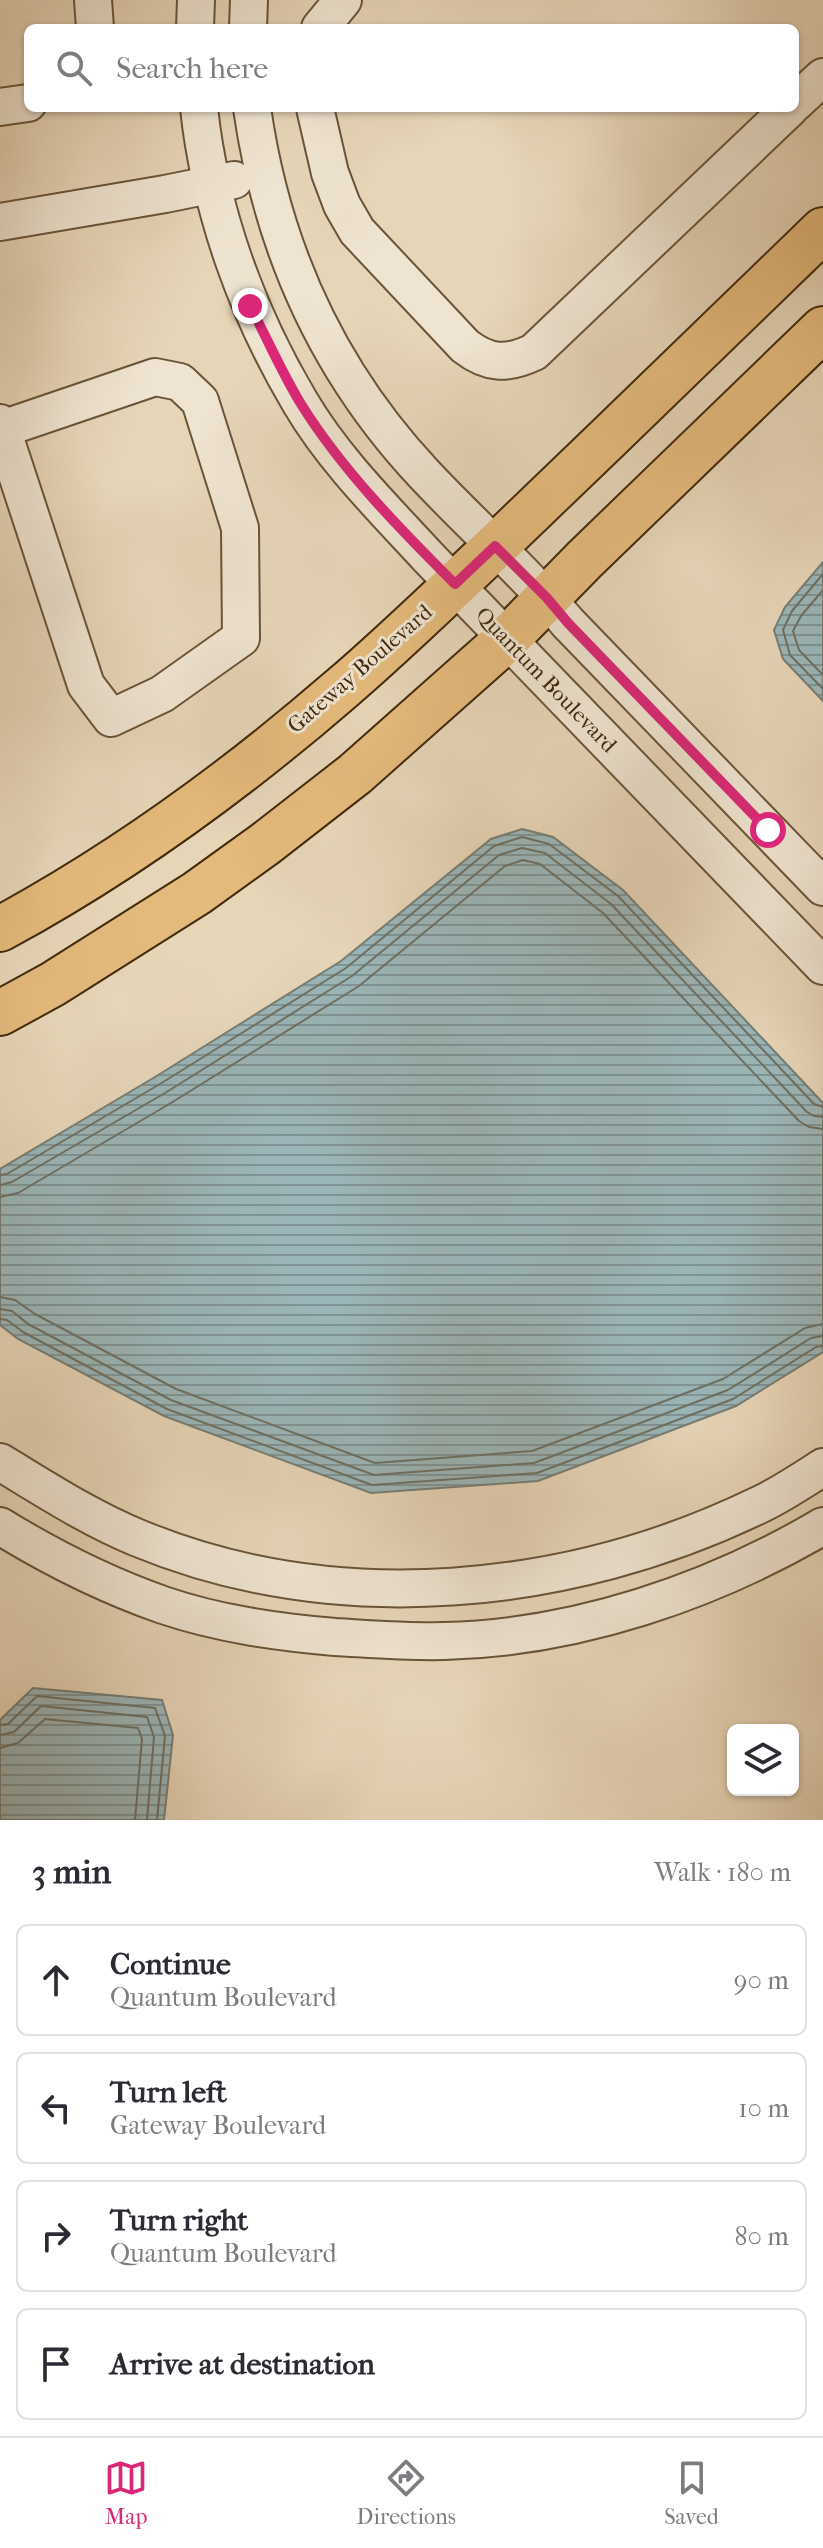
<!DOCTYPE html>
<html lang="en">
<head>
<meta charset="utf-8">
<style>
	:root { --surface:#fff; --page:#f2f2f3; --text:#2b2b33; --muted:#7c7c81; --line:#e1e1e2; --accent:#db2777 }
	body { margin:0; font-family:"IM FELL French Canon",serif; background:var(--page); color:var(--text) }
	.controls { position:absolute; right:24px; bottom:24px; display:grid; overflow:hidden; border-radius:12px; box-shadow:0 2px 6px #0004 }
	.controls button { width:72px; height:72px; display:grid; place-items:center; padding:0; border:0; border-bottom:2px solid var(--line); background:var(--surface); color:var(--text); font:40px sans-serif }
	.stop { position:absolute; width:24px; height:24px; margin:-18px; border:6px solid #db2777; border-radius:50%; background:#fff }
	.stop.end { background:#db2777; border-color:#fff; box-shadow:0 2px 8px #0008 }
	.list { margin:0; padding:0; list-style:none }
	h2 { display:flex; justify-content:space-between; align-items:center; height:104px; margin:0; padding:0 32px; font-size:34px }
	h2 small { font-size:26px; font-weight:400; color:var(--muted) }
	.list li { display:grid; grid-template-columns:52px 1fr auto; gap:24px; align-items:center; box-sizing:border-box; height:112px; margin:0 16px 16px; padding:0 16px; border:2px solid var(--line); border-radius:12px }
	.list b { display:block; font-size:30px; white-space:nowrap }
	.list p { margin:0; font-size:26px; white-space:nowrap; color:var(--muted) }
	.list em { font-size:26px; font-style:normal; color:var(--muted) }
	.icon { flex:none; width:44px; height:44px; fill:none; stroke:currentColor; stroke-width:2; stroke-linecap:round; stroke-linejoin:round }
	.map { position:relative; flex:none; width:823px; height:1820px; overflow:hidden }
	.search { position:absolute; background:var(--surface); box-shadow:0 2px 6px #0004; left:24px; right:24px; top:24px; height:88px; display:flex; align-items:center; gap:20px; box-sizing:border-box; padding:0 28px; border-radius:12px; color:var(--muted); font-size:30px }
	.sheet { height:616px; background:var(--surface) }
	nav { display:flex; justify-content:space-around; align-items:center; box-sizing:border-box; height:112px; border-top:2px solid var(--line); background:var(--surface); font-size:22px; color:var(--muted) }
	nav a { display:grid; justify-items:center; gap:4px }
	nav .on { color:var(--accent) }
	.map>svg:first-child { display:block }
	.water { fill:url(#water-rules); stroke:#777e74; stroke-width:2 }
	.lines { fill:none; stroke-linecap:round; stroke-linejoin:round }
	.shore { stroke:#6e7062; stroke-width:2 }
	.minor-casing { stroke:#6a5437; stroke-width:40 }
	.major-casing { stroke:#41290c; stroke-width:48 }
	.minor { stroke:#efe4d1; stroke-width:36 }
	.major { stroke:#e4ba7c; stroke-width:44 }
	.route { stroke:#db2777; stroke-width:10 }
	.labels { text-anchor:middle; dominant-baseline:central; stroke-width:6; stroke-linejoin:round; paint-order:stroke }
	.street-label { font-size:22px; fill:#41290c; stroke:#efe4d1 }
</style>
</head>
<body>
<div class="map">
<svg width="823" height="1820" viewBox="0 0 823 1820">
	<defs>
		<pattern id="water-rules" width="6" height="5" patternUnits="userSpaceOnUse" patternTransform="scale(2)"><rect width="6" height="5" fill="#9bb6b9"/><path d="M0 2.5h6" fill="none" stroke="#809495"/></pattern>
	</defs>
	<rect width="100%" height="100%" fill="#e7d5b8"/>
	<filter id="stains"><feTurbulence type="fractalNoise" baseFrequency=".0025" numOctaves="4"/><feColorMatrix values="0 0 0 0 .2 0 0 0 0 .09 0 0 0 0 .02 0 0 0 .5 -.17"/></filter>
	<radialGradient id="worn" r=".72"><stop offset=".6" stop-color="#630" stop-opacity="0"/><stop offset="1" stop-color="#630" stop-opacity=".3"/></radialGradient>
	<!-- water -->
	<g class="water">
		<polygon points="823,562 823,701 783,659 774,630 785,607"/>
		<polygon points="522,829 553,837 623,890 823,1103 823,1352 736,1406 538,1481 371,1493 164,1416 18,1339 0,1325 0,1169 155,1077 341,961 491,839"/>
		<polygon points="33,1688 162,1700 173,1735 164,1820 0,1820 0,1720"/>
	</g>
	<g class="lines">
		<!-- shore -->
		<g class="shore">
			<polyline points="823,574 792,611 783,630 790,655 823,689"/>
			<polyline points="823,590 801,616 793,631 799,650 823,675"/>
			<polyline points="0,1175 7,1174 160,1084 346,968 494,846 522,837 549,844 618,896 814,1104 823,1107"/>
			<polyline points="0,1185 12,1182 165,1093 352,976 499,855 522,848 545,853 611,904 807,1112 814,1116 823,1117"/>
			<polyline points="0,1197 18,1193 171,1103 359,986 505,866 523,860 540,864 603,913 799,1121 809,1127 823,1129"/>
			<polyline points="0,1297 15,1300 35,1314 176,1389 375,1463 532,1451 723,1379 805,1328 823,1324"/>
			<polyline points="0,1309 12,1311 28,1324 171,1400 374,1475 534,1463 728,1390 811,1338 823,1336"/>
			<polyline points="0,1319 7,1320 23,1332 167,1409 372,1485 537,1473 733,1399 816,1347 823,1346"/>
			<polyline points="0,1725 8,1724 37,1696 155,1708 165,1736 157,1820"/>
			<polyline points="0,1735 14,1732 41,1706 147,1717 154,1737 147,1820"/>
			<polyline points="0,1748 18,1743 45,1719 138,1728 142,1739 135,1820"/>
		</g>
		<defs>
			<g id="minor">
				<polyline points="93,0 95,28"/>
				<polyline points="195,28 196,0"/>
				<polyline points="248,28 249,0"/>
				<polyline points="320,28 343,0"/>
				<polyline points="795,103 823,77"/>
				<polyline points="0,107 28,103"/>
				<path d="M199,108c11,103 48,205 101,294 34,58 84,107 129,156l394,408"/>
				<path d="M252,108c20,140 75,263 173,367 47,50 99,96 143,148l255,264"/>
				<path d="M315,108l15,65 12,32 15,26 108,115c23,18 42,19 69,6l256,-244"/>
				<polyline points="0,222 165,194 234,180"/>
				<polyline points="0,423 2,429 86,685 111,718 162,694 241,638 240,528 200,401 180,382 155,377 2,429"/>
				<path d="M0,1462c45,27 89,56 138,76 199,82 432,59 623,-34 21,-10 42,-24 62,-37"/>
				<path d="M0,1526c52,32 106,59 163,79 56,19 114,27 172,32 37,2 73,5 109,4 132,-3 267,-49 379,-115"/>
			</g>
			<g id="major">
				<path d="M0,929c122,-66 236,-149 341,-240 55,-47 107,-98 160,-148 108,-103 215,-208 322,-311"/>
				<polyline points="0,1013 53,984 197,893 265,844 355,774 506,640 584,560 823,329"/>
			</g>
		</defs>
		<!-- minor casing -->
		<use href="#minor" class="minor-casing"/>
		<!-- major casing -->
		<use href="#major" class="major-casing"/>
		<!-- minor -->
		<use href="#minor" class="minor"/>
		<!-- major -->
		<use href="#major" class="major"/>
	</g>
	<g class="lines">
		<!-- route -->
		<path class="route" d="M250,306c17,32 32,67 51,98 41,66 99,125 154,180l40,-38 52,52 21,25 200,207"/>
	</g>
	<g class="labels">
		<!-- street labels -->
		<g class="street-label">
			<text transform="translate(360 669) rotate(-41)">Gateway Boulevard</text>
			<text transform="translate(546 680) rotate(46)">Quantum Boulevard</text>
		</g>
	</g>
	<rect width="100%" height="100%" filter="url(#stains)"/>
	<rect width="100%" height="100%" fill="url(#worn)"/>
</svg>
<div class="controls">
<button><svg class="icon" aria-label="layers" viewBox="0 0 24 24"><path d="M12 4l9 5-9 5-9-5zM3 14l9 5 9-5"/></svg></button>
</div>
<div class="stop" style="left:768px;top:830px"></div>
<div class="stop end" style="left:250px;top:306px"></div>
<div class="search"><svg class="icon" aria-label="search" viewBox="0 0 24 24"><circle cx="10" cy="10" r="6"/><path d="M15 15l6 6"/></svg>Search here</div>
</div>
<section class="sheet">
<h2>3 min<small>Walk · 180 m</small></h2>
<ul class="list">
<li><svg class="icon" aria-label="ahead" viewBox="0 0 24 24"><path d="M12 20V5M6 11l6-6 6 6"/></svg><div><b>Continue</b><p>Quantum Boulevard</p></div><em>90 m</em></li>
<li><svg class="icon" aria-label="left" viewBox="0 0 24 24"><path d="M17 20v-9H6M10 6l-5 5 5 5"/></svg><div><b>Turn left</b><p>Gateway Boulevard</p></div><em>10 m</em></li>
<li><svg class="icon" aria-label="right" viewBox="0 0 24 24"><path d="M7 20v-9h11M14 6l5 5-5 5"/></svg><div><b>Turn right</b><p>Quantum Boulevard</p></div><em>80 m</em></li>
<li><svg class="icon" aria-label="arrive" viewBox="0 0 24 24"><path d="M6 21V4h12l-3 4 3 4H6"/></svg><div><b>Arrive at destination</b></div></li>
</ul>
</section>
<nav>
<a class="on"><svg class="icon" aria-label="map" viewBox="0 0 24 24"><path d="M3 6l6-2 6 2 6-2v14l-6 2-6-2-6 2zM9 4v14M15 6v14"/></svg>Map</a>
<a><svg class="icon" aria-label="directions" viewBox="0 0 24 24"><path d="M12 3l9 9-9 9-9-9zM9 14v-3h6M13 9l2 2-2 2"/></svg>Directions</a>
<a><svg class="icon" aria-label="saved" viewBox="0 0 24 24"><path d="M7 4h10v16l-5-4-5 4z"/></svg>Saved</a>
</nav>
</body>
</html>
